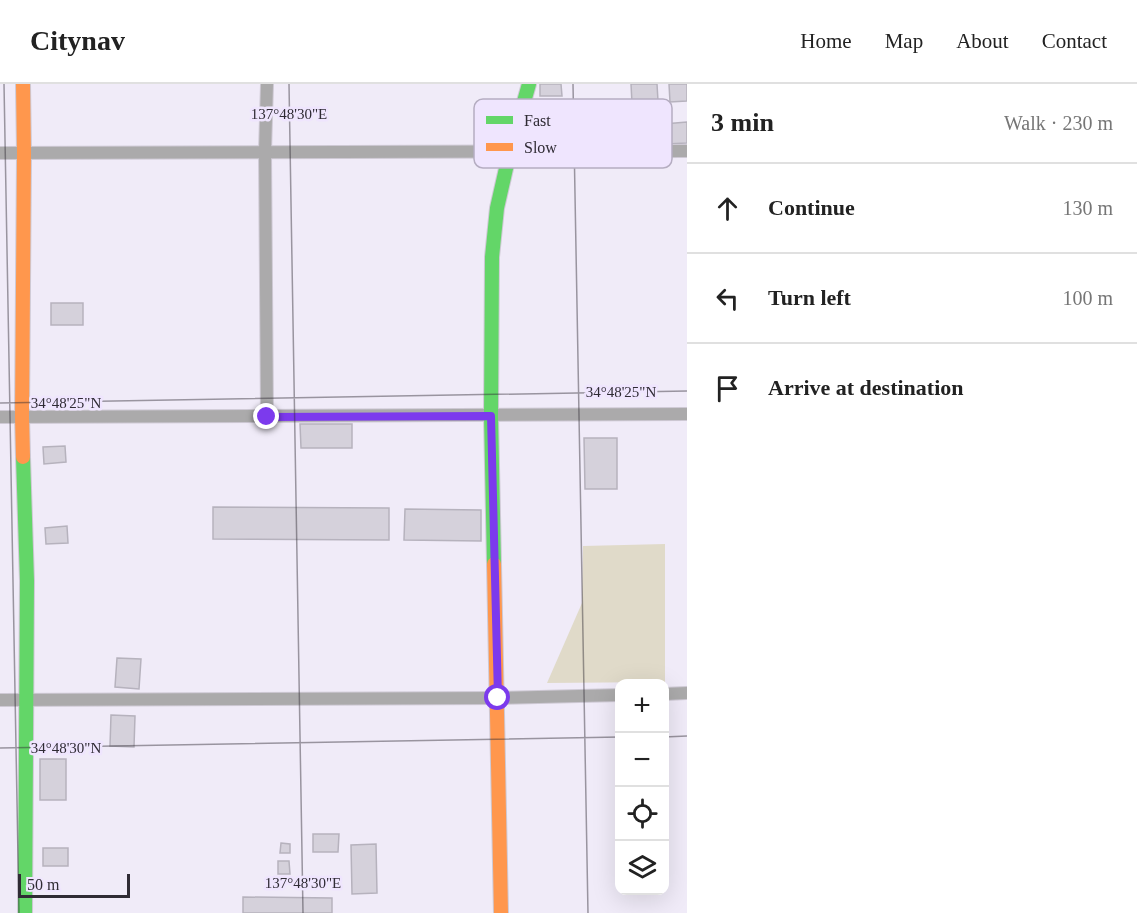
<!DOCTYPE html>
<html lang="en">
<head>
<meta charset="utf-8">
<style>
	:root { --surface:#fff; --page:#f2f2f2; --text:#222; --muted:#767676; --line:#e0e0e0 }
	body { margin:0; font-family:"Times New Roman",serif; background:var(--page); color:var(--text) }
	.controls { position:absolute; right:18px; bottom:18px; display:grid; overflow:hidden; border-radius:12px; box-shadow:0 6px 24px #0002 }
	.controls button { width:54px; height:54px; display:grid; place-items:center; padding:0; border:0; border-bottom:2px solid var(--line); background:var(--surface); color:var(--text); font:30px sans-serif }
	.scale { position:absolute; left:18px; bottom:15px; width:112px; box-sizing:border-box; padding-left:6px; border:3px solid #2f2b34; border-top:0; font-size:16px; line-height:21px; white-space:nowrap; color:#2f2b34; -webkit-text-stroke:4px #efe5fe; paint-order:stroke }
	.stop { position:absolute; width:18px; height:18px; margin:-14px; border:4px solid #7c3aed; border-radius:50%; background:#fff }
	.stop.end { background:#7c3aed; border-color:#fff; box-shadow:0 2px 6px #0008 }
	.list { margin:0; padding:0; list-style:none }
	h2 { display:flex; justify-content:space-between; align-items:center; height:78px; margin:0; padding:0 24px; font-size:26px }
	h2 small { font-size:20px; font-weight:400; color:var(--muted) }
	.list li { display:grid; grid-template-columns:39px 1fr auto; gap:18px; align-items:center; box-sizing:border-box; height:90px; padding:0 24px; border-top:2px solid var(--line) }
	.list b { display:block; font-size:22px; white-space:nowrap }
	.list em { font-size:20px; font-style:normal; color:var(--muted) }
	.icon { flex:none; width:33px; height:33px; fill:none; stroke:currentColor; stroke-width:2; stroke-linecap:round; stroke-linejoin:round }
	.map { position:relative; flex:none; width:687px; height:829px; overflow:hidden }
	header { display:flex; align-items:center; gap:36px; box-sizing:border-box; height:84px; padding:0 30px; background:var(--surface); border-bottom:2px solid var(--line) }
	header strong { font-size:28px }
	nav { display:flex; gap:33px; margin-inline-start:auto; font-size:21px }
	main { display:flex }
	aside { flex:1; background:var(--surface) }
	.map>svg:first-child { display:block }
	.green { fill:#e0dac9 }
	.building { fill:#d5d1db; stroke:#b6b2bd; stroke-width:1.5 }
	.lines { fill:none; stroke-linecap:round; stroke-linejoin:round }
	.street-casing { stroke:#cec9d4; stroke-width:14 }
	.fast-casing { stroke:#cec9d4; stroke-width:16 }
	.slow-casing { stroke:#cec9d4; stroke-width:16 }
	.street { stroke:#abaaab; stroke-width:12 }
	.fast { stroke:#63d668; stroke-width:14 }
	.slow { stroke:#ff974d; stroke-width:14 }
	.route { stroke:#7c3aed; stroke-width:8 }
	.ticks { fill:none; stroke:#2f2b34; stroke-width:1.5; stroke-opacity:0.45 }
	.key { fill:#efe5fe; stroke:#b5adc1; stroke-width:1.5 }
	.key-label { font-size:16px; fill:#2f2b34 }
	.ticks-label { font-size:15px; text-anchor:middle; fill:#2f2b34; stroke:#efe5fe; stroke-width:5; stroke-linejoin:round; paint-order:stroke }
</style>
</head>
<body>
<header>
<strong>Citynav</strong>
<nav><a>Home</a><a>Map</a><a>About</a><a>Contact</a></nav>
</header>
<main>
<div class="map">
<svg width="687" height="829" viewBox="0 0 687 829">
	<rect width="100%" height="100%" fill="#f0ebf8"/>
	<!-- green -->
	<polygon class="green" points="665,460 665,598 547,599 582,519 583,462"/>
	<!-- building -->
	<g class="building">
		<polygon points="540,0 561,0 562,12 540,12"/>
		<polygon points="631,0 657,0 658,17 632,19"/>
		<polygon points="669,0 687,0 687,17 670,18"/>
		<polygon points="687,38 687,59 665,60 664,40"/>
		<rect x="51" y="219" width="32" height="22"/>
		<polygon points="300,340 352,340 352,364 301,364"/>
		<polygon points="584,354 617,354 617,405 585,405"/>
		<polygon points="65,362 66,378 44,380 43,363"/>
		<polygon points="213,423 389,424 389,456 213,455"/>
		<polygon points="405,425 481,426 481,457 404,456"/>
		<polygon points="67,442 68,459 46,460 45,444"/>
		<polygon points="117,574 141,575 139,605 115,603"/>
		<polygon points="111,631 135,632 134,663 110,662"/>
		<rect x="40" y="675" width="26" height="41"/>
		<polygon points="313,750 339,750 338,768 313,768"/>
		<polygon points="281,759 290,760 290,769 280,769"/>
		<polygon points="376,760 377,809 352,810 351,761"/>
		<rect x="43" y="764" width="25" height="18"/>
		<polygon points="278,777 289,777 290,790 278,790"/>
		<polygon points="243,813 332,814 332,829 243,829"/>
	</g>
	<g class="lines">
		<defs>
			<g id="street">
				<polyline points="0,69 687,67"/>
				<polyline points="267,332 265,68 267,0"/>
				<polyline points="0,333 687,330"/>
				<polyline points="664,610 687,609"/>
				<polyline points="0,616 497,614 620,611"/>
			</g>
			<g id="fast">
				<polyline points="23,373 27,497 25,829"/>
				<polyline points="494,480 491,332 492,173 497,124 510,67 529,0"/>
			</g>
			<g id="slow">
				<polyline points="23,0 24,69 22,333 23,373"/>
				<polyline points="494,480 501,829"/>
			</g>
		</defs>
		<!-- street casing -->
		<use href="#street" class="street-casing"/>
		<!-- fast casing -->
		<use href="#fast" class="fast-casing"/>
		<!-- slow casing -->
		<use href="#slow" class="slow-casing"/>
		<!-- street -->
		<use href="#street" class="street"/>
		<!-- fast -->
		<use href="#fast" class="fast"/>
		<!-- slow -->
		<use href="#slow" class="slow"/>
	</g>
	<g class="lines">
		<!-- route -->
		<polyline class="route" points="267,333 491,332 498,614"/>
	</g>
	<!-- ticks -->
	<path class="ticks" d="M4,0l15,829M289,0l14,829M573,0l15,829M0,319l687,-12M664,653l23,-1M0,664l620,-11"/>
	<!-- legend -->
	<rect x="474" y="15" width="198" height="69" rx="9" class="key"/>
	<rect x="486" y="32" width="27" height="8" fill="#63d668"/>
	<rect x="486" y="59" width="27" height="8" fill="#ff974d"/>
	<g class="key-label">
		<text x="524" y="42">Fast</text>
		<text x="524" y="69">Slow</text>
	</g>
	<g class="ticks-label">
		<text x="289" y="35">137°48'30"E</text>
		<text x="621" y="313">34°48'25"N</text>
		<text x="66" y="324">34°48'25"N</text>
		<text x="66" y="669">34°48'30"N</text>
		<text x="303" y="804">137°48'30"E</text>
	</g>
</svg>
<div class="controls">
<button>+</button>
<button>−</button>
<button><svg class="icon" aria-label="locate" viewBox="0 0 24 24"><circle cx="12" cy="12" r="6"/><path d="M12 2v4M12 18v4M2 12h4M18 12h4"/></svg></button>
<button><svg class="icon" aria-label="layers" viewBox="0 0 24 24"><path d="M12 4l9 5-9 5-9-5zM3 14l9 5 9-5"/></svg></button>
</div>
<div class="scale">50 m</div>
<div class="stop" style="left:498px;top:614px"></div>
<div class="stop end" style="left:267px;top:333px"></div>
</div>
<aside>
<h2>3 min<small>Walk · 230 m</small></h2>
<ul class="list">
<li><svg class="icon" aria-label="ahead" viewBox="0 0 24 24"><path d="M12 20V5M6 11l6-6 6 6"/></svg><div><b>Continue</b></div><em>130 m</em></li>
<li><svg class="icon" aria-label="left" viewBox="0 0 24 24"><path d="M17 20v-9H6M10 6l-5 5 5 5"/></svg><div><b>Turn left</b></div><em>100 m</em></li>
<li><svg class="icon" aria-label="arrive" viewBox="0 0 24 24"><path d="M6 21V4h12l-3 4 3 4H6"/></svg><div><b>Arrive at destination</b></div></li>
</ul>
</aside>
</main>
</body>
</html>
